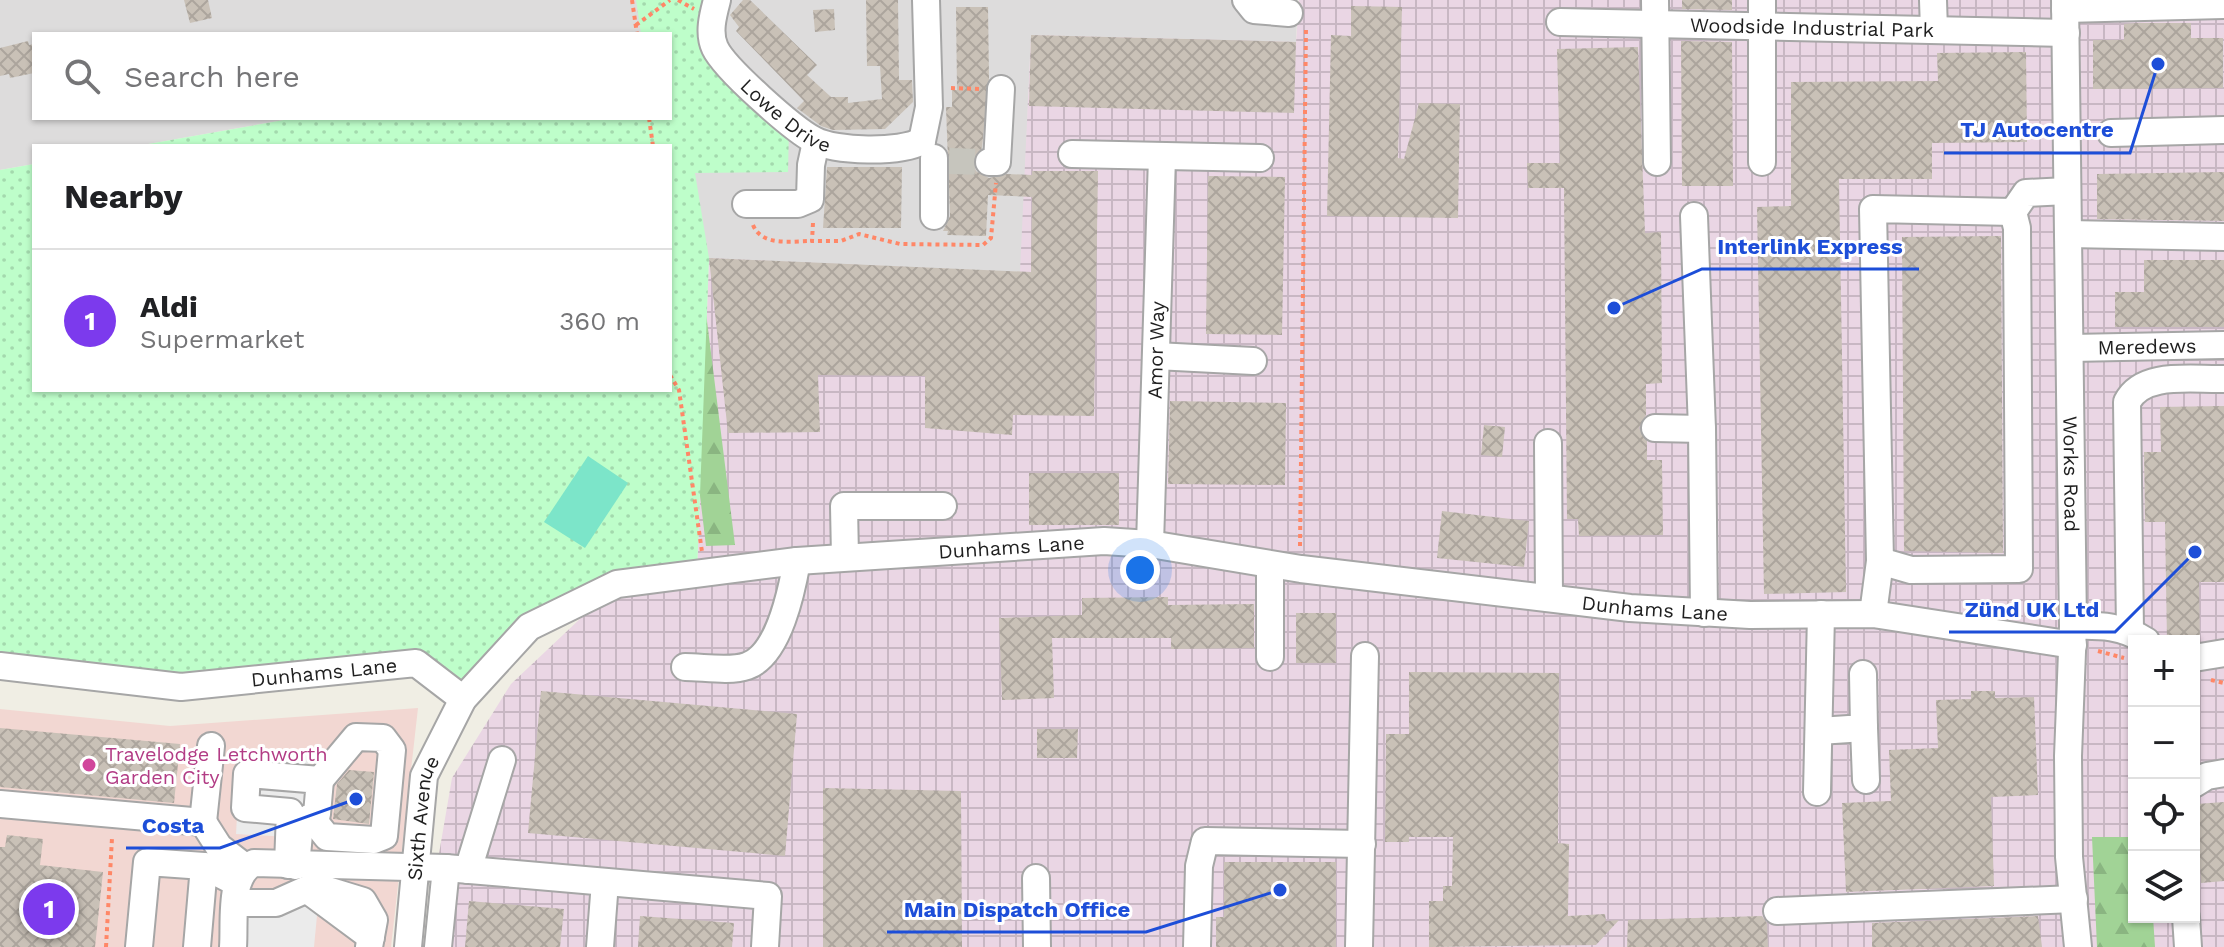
<!DOCTYPE html>
<html lang="en">
<head>
<meta charset="utf-8">
<style>
	:root { --surface:#fff; --page:#f2f2f2; --text:#202124; --muted:#757577; --line:#e0e0e0; --accent:#7c3aed }
	body { margin:0; font-family:"Work Sans",sans-serif; background:var(--page); color:var(--text) }
	.controls { position:absolute; right:24px; bottom:24px; display:grid; overflow:hidden; border-radius:0px; box-shadow:0 2px 6px #0004 }
	.controls button { width:72px; height:72px; display:grid; place-items:center; padding:0; border:0; border-bottom:2px solid var(--line); background:var(--surface); color:var(--text); font:40px sans-serif }
	.you { position:absolute; left:1140px; top:570px; width:28px; height:28px; margin:-20px; border:6px solid #fff; border-radius:50%; background:#1a73e8; box-shadow:0 0 0 12px #1a73e833 }
	.badge { display:grid; place-items:center; width:52px; height:52px; border-radius:50%; background:var(--accent); color:#fff; font-size:26px; font-weight:700 }
	.pin { position:absolute; translate:-50% -50%; border:4px solid #fff; box-shadow:0 2px 8px #0006 }
	.list { margin:0; padding:0; list-style:none }
	h2 { display:flex; justify-content:space-between; align-items:center; height:104px; margin:0; padding:0 32px; font-size:34px }
	h2 small { font-size:26px; font-weight:400; color:var(--muted) }
	.list li { display:grid; grid-template-columns:52px 1fr auto; gap:24px; align-items:center; box-sizing:border-box; height:144px; padding:0 32px; border-top:2px solid var(--line) }
	.list b { display:block; font-size:30px; white-space:nowrap }
	.list p { margin:0; font-size:26px; white-space:nowrap; color:var(--muted) }
	.list em { font-size:26px; font-style:normal; color:var(--muted) }
	.icon { flex:none; width:44px; height:44px; fill:none; stroke:currentColor; stroke-width:2; stroke-linecap:round; stroke-linejoin:round }
	.map { position:relative; flex:none; width:2224px; height:947px; overflow:hidden }
	.search { position:absolute; background:var(--surface); box-shadow:0 2px 6px #0004; left:32px; top:32px; width:640px; height:88px; display:flex; align-items:center; gap:20px; box-sizing:border-box; padding:0 28px; border-radius:0px; color:var(--muted); font-size:30px }
	.panel { position:absolute; background:var(--surface); box-shadow:0 2px 6px #0004; left:32px; top:144px; width:640px; height:248px; border-radius:0px }
	.map>svg:first-child { display:block }
	.residential { fill:#dddcdc }
	.commercial { fill:#f2d7d2 }
	.industrial { fill:url(#industrial-grid); fill-rule:evenodd }
	.forest { fill:url(#forest-firs) }
	.park { fill:url(#park-dots) }
	.pitch { fill:#7ce5c9 }
	.parking { fill:#ebebeb }
	.building { fill:url(#building-cross-hatch) }
	.lines { fill:none; stroke-linecap:round; stroke-linejoin:round }
	.minor-tunnel { stroke:#c6c5bd; stroke-width:26; stroke-dasharray:26 13; stroke-linecap:butt }
	.minor-casing { stroke:#a6a6a6; stroke-width:30 }
	.path { stroke:#ff8767; stroke-width:4; stroke-dasharray:4 4; stroke-linecap:butt }
	.minor { stroke:#fff; stroke-width:26 }
	.hotel-dot { fill:#d1479c; stroke:#fff; stroke-width:3 }
	.labels { text-anchor:middle; dominant-baseline:central; stroke-width:6; stroke-linejoin:round; paint-order:stroke }
	.street-label { font-size:20px; fill:#1f1f1f; stroke:#fff }
	.hotel-label { font-size:20px; fill:#b23c85; stroke:#fff; text-anchor:start }
	.leader { fill:none; stroke:#1d4ed8; stroke-width:3 }
	.callout-dot { fill:#1d4ed8; stroke:#fff; stroke-width:3 }
	.callout-label { font-size:22px; text-anchor:middle; font-weight:bold; fill:#1d4ed8; stroke:#fff; stroke-width:6; stroke-linejoin:round; paint-order:stroke }
</style>
</head>
<body>
<div class="map">
<svg width="2224" height="947" viewBox="0 0 2224 947">
	<defs>
		<pattern id="industrial-grid" width="8" height="8" patternUnits="userSpaceOnUse" patternTransform="scale(2)"><rect width="8" height="8" fill="#ead6e4"/><path d="M0 4h8M4 0v8" fill="none" stroke="#c8b7c3"/></pattern>
		<pattern id="forest-firs" width="22" height="20" patternUnits="userSpaceOnUse" patternTransform="scale(2)"><rect width="22" height="20" fill="#a1d396"/><path d="M5 1l3.5 6h-7zM16 11l3.5 6h-7z" fill="#8ab581"/></pattern>
		<pattern id="park-dots" width="8" height="8" patternUnits="userSpaceOnUse" patternTransform="scale(2)"><rect width="8" height="8" fill="#befeca"/><path d="M2 2h.1M6 6h.1" fill="none" stroke="#a3d9ad" stroke-width="1.8" stroke-linecap="round"/></pattern>
		<pattern id="building-cross-hatch" width="8" height="8" patternUnits="userSpaceOnUse" patternTransform="scale(2)"><rect width="8" height="8" fill="#c9c1b7"/><path d="M0 0l8 8M0 8l8-8" fill="none" stroke="#aca59d"/></pattern>
	</defs>
	<rect width="100%" height="100%" fill="#f0eee4"/>
	<!-- residential -->
	<polygon class="residential" points="0,0 1298,0 1296,42 1031,35 1021,272 702,258 670,34 34,34 34,118 295,118 137,146 34,146 34,164 0,170"/>
	<!-- commercial -->
	<polygon class="commercial" points="418,708 391,947 0,947 0,709 170,726"/>
	<!-- industrial -->
	<path class="industrial" d="M1299,0h925v947h-1801l29,-169 59,-94 106,-100 80,-10 12,-316 311,14 11,-237 265,7zM2134,641h60v276h-60z"/>
	<!-- forest -->
	<g class="forest">
		<polygon points="671,33 735,545 706,546 686,378 670,146"/>
		<polygon points="2134,837 2134,917 2153,917 2155,947 2097,947 2092,837"/>
	</g>
	<!-- park -->
	<polygon class="park" points="636,0 704,0 707,59 789,128 788,172 695,173 709,258 697,574 617,584 529,627 463,699 416,663 181,687 0,666 0,170 34,164 34,390 670,390 670,146 137,146 295,118 670,118 670,34 641,34"/>
	<!-- pitch -->
	<polygon class="pitch" points="588,456 628,483 585,548 544,522"/>
	<!-- parking -->
	<g class="parking">
		<polygon points="241,750 310,754 306,838 236,834"/>
		<polygon points="248,899 318,905 314,947 244,947"/>
	</g>
	<!-- building -->
	<g class="building">
		<polygon points="184,0 208,0 212,18 190,23"/>
		<polygon points="743,0 750,0 817,65 807,75 831,97 848,97 848,103 882,99 880,66 867,66 866,0 898,0 899,80 912,80 913,102 885,129 833,130 821,126 797,108 804,101 736,31 739,27 730,15"/>
		<polygon points="1682,0 1732,0 1732,10 1682,9"/>
		<polygon points="1351,6 1402,7 1398,158 1404,159 1419,103 1460,104 1458,218 1327,216 1331,35 1351,36"/>
		<polygon points="956,7 988,7 989,79 982,148 973,161 976,171 989,178 1007,174 1032,175 1032,171 1098,171 1094,416 1013,415 1012,435 925,428 925,376 818,375 820,432 728,433 709,258 1031,272 1032,197 988,195 986,236 947,235 948,231 943,231 950,216 946,107 952,107 952,90 957,90"/>
		<polygon points="834,9 835,30 815,32 813,10"/>
		<polygon points="2137,23 2191,23 2191,38 2223,38 2223,88 2093,89 2093,40 2124,40 2124,24"/>
		<polygon points="1031,35 1296,42 1294,113 1029,106"/>
		<polygon points="28,41 29,45 34,44 34,73 10,78 9,74 0,76 0,48"/>
		<polygon points="1681,41 1732,42 1733,186 1682,186"/>
		<polygon points="1638,47 1645,233 1661,232 1662,383 1646,384 1646,415 1639,428 1647,441 1647,460 1662,460 1663,535 1579,536 1578,519 1567,519 1564,188 1528,188 1527,163 1560,163 1557,49"/>
		<polygon points="2026,52 2027,142 1932,143 1932,179 1839,179 1846,592 1764,594 1757,207 1791,206 1791,82 1938,81 1937,53"/>
		<polygon points="827,167 902,167 901,228 823,228"/>
		<polygon points="2224,172 2224,221 2097,219 2097,174"/>
		<polygon points="1208,176 1285,177 1282,335 1206,334"/>
		<polygon points="2001,236 2003,553 1904,551 1902,237"/>
		<polygon points="2144,260 2224,260 2224,327 2115,327 2115,292 2144,292"/>
		<polygon points="1170,401 1286,403 1285,485 1168,484"/>
		<polygon points="2224,406 2224,582 2199,582 2200,641 2167,641 2165,522 2145,522 2144,452 2161,452 2160,407"/>
		<polygon points="1484,425 1505,427 1502,457 1481,455"/>
		<rect x="1029" y="473" width="90" height="52"/>
		<polygon points="1442,511 1529,521 1524,567 1437,558"/>
		<polygon points="1168,597 1168,605 1254,604 1254,648 1171,649 1171,638 1052,638 1054,698 1002,700 999,618 1082,615 1082,598"/>
		<rect x="1296" y="613" width="40" height="50"/>
		<polygon points="1409,672 1559,673 1558,843 1569,844 1568,916 1605,914 1606,921 1619,920 1596,945 1429,947 1429,901 1443,901 1443,886 1452,886 1453,837 1409,837 1409,842 1385,842 1386,734 1409,734"/>
		<polygon points="541,691 797,714 785,856 528,833"/>
		<polygon points="1971,691 1995,691 1995,698 2034,697 2038,795 1991,797 1994,886 1846,892 1842,803 1891,801 1889,750 1938,748 1936,700 1971,699"/>
		<polygon points="0,728 180,744 174,803 0,787"/>
		<polygon points="1037,729 1078,729 1077,758 1037,758"/>
		<polygon points="349,770 374,772 369,824 333,819 337,784"/>
		<polygon points="823,788 961,791 962,947 823,947"/>
		<polygon points="2224,802 2224,881 2201,883 2196,804"/>
		<polygon points="7,835 43,839 40,865 103,872 95,947 0,947 0,847 5,847"/>
		<polygon points="1224,862 1336,862 1336,947 1216,947 1216,917 1224,917"/>
		<polygon points="469,901 564,909 560,947 465,947"/>
		<polygon points="640,916 734,923 732,947 638,947"/>
		<polygon points="1762,916 1767,923 1768,947 1627,947 1628,920"/>
		<polygon points="2038,916 2042,947 1872,947 1872,923"/>
	</g>
	<g class="lines">
		<!-- minor-tunnel -->
		<polyline class="minor-tunnel" points="949,161 989,162"/>
		<defs>
			<g id="minor">
				<path id="s1" d="M717,0c-4,15 -9,33 -2,48 10,21 78,81 99,92 22,12 86,13 108,1"/>
				<polyline points="1246,0 1254,10 1289,13"/>
				<polyline points="1655,0 1657,162"/>
				<polyline points="1933,0 1934,30"/>
				<path id="s2" d="M2065,0l8,626 -5,130 1,101 9,90"/>
				<polyline points="2065,9 2224,5"/>
				<path id="s3" d="M1560,22l506,11"/>
				<polyline points="2111,133 2224,130"/>
				<polyline points="922,141 929,107 926,0"/>
				<polyline points="1072,154 1260,158"/>
				<polyline points="934,158 934,216"/>
				<polyline points="989,162 997,162 1001,89"/>
				<polyline points="1762,162 1762,0"/>
				<polyline points="746,204 798,204 810,199 811,165 816,142"/>
				<polyline points="1694,216 1702,429"/>
				<polyline points="2068,234 2224,237"/>
				<path id="s4" d="M2071,348l153,-3"/>
				<polyline points="1156,356 1253,361"/>
				<polyline points="1655,428 1702,429 1704,613"/>
				<polyline points="1548,443 1549,598"/>
				<path id="s5" d="M1150,544l12,-387"/>
				<polyline points="845,557 844,506 943,506"/>
				<polyline points="1880,561 1911,570 2019,569 2017,228 2013,212"/>
				<polyline points="1873,614 1880,561 1873,209 2013,212 2026,193 2067,191"/>
				<path d="M2073,626c28,-1 50,0 73,15"/>
				<path d="M2130,631l-3,-229c16,-31 65,-22 97,-23"/>
				<polyline points="1270,657 1270,565"/>
				<polyline points="2194,658 2224,653"/>
				<path id="s6" d="M0,666l181,21 235,-24 47,36"/>
				<path d="M685,667c18,0 45,5 62,-1 32,-11 45,-77 50,-105"/>
				<polyline points="1864,728 1866,780"/>
				<polyline points="1819,731 1864,728 1863,674"/>
				<polyline points="2194,784 2207,776 2224,773"/>
				<polyline points="1817,792 1821,614"/>
				<polyline points="0,804 203,822 219,847 245,867"/>
				<polyline points="311,817 327,837 374,840 384,836 392,750 383,738 356,737 320,780"/>
				<polyline points="203,822 211,746"/>
				<polyline points="288,865 290,812 245,808 247,774 320,780 317,814 300,823 296,866"/>
				<polyline points="468,870 502,760"/>
				<polyline points="1036,878 1037,947"/>
				<polyline points="309,891 371,937"/>
				<polyline points="237,903 276,903 314,886 363,901 374,920 369,947"/>
				<polyline points="1777,911 2074,899"/>
				<polyline points="2186,917 2188,947"/>
				<polyline points="139,947 147,862 204,866 237,883"/>
				<polyline points="197,947 204,866"/>
				<path d="M233,947c2,-25 -5,-72 21,-84l192,5 322,28 -3,51"/>
				<path id="s7" d="M408,947l16,-171 39,-77 66,-72 88,-43 180,-23 307,-20 46,3 151,25 329,39 120,7 123,-1 200,31"/>
				<polyline points="438,947 446,868"/>
				<polyline points="600,947 605,882"/>
				<polyline points="1197,947 1199,866 1205,841 1362,844"/>
				<polyline points="1359,947 1365,656"/>
			</g>
		</defs>
		<!-- minor casing -->
		<use href="#minor" class="minor-casing"/>
		<!-- path -->
		<g class="path">
			<polyline points="632,0 637,34"/>
			<polyline points="678,0 694,9"/>
			<polyline points="636,25 670,0"/>
			<polyline points="951,88 979,89"/>
			<polyline points="649,118 653,146"/>
			<polyline points="813,223 812,241 841,241 859,234 900,244 983,245 991,238 996,183"/>
			<path d="M753,225c9,22 39,16 59,16"/>
			<polyline points="670,375 679,390 702,552"/>
			<polyline points="1300,546 1306,26"/>
			<polyline points="2098,651 2124,658"/>
			<polyline points="2211,680 2224,683"/>
			<polyline points="106,947 112,838"/>
		</g>
		<!-- minor -->
		<use href="#minor" class="minor"/>
	</g>
	<!-- markers -->
	<circle class="hotel-dot" cx="89" cy="765" r="8"/>
	<g class="labels">
		<!-- street labels -->
		<g class="street-label">
			<text stroke="none"><textPath href="#s3" startOffset="252">Woodside Industrial Park</textPath></text>
			<text stroke="none"><textPath href="#s1" startOffset="148">Lowe Drive</textPath></text>
			<text stroke="none"><textPath href="#s4" startOffset="76">Meredews</textPath></text>
			<text stroke="none"><textPath href="#s5" startOffset="194">Amor Way</textPath></text>
			<text stroke="none"><textPath href="#s2" startOffset="474">Works Road</textPath></text>
			<text stroke="none"><textPath href="#s7" startOffset="850">Dunhams Lane</textPath></text>
			<text stroke="none"><textPath href="#s7" startOffset="1498">Dunhams Lane</textPath></text>
			<text stroke="none"><textPath href="#s6" startOffset="326">Dunhams Lane</textPath></text>
			<text stroke="none"><textPath href="#s7" startOffset="130">Sixth Avenue</textPath></text>
		</g>
		<!-- hotel labels -->
		<g class="hotel-label">
			<text x="105" y="754">Travelodge Letchworth<tspan x="105" dy="23">Garden City</tspan></text>
		</g>
	</g>
	<!-- callouts -->
	<path class="leader" d="M2158 64L2130 153H1944M1614 308L1702 269H1919M2195 552L2115 632H1949M356 799L220 848H126M1280 890L1146 932H887"/>
	<g class="callout-dot">
		<circle cx="2158" cy="64" r="8"/>
		<circle cx="1614" cy="308" r="8"/>
		<circle cx="2195" cy="552" r="8"/>
		<circle cx="356" cy="799" r="8"/>
		<circle cx="1280" cy="890" r="8"/>
	</g>
	<g class="callout-label">
		<text x="2037" y="137">TJ Autocentre</text>
		<text x="1810" y="254">Interlink Express</text>
		<text x="2032" y="617">Zünd UK Ltd</text>
		<text x="173" y="833">Costa</text>
		<text x="1017" y="917">Main Dispatch Office</text>
	</g>
</svg>
<div class="controls">
<button>+</button>
<button>−</button>
<button><svg class="icon" aria-label="locate" viewBox="0 0 24 24"><circle cx="12" cy="12" r="6"/><path d="M12 2v4M12 18v4M2 12h4M18 12h4"/></svg></button>
<button><svg class="icon" aria-label="layers" viewBox="0 0 24 24"><path d="M12 4l9 5-9 5-9-5zM3 14l9 5 9-5"/></svg></button>
</div>
<div class="you"></div>
<div class="pin badge" style="left:49px;top:909px">1</div>
<div class="search"><svg class="icon" aria-label="search" viewBox="0 0 24 24"><circle cx="10" cy="10" r="6"/><path d="M15 15l6 6"/></svg>Search here</div>
<section class="panel">
<h2>Nearby<small></small></h2>
<ul class="list">
<li><span class="badge">1</span><div><b>Aldi</b><p>Supermarket</p></div><em>360 m</em></li>
</ul>
</section>
</div>
</body>
</html>
